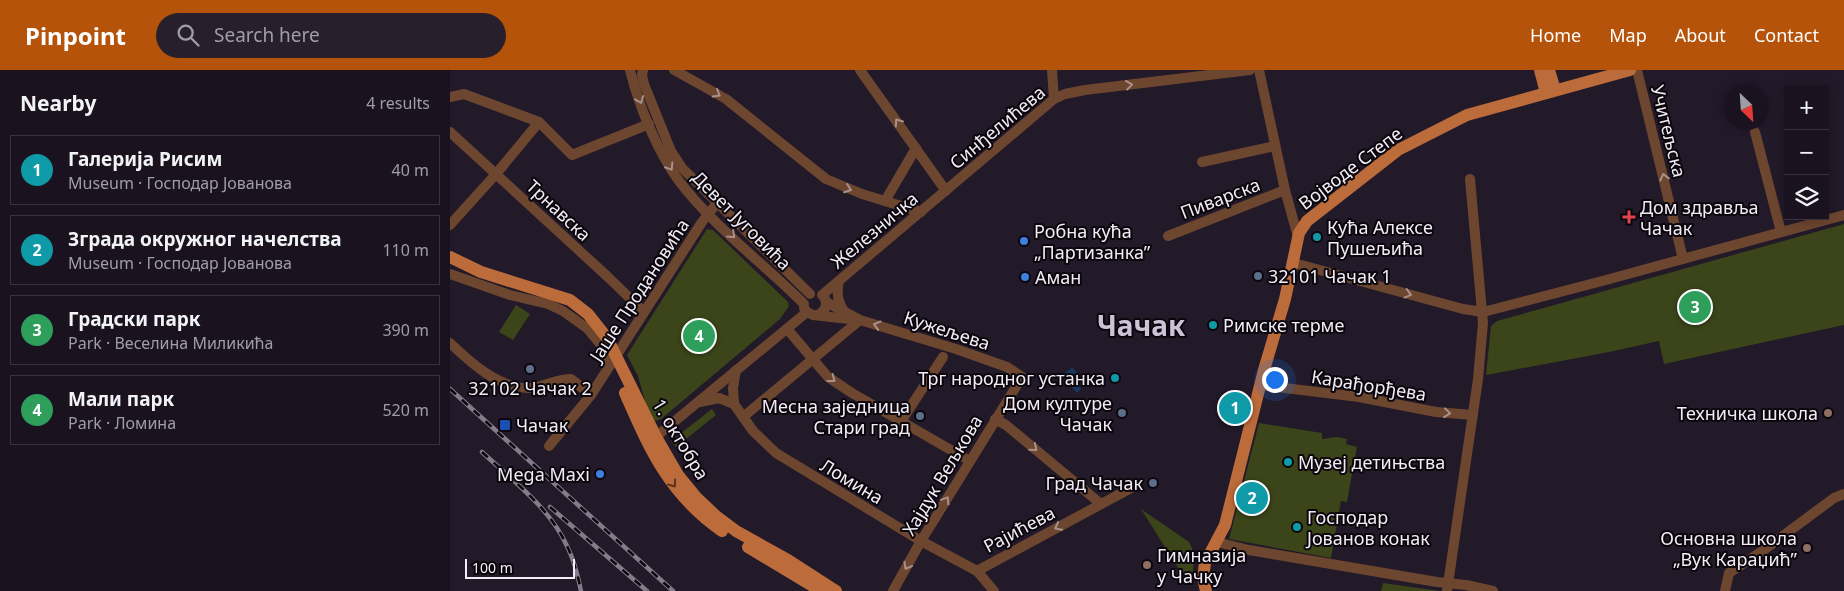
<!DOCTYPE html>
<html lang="en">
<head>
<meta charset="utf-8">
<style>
	:root { --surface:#1a131f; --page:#27202c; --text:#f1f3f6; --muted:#9f9ea4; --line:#38323d; --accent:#b45309 }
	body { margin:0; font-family:"Noto Sans",sans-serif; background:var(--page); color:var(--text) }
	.controls { position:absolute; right:15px; top:15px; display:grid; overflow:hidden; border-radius:0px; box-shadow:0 2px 12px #0003 }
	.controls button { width:45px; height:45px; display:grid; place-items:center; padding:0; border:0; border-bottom:1px solid var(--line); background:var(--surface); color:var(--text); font:25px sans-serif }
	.compass { position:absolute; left:1274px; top:15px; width:45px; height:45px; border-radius:50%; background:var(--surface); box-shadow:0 2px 12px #0003; rotate:155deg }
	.scale { position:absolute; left:15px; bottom:12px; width:110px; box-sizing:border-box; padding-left:5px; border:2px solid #f2ecf7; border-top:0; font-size:14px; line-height:18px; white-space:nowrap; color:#f2ecf7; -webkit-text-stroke:4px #0a060c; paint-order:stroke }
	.you { position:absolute; left:824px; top:309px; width:18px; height:18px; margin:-12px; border:4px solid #fff; border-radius:50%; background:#1a73e8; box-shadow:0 0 0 8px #1a73e833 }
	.badge { display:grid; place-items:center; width:32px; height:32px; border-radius:50%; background:var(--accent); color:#fff; font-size:16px; font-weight:700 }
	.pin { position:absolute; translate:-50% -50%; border:2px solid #fff; box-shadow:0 1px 5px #0006 }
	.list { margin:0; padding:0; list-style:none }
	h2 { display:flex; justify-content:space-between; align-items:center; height:65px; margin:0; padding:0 20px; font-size:21px }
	h2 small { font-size:16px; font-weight:400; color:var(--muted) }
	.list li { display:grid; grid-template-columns:32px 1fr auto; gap:15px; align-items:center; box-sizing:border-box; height:70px; margin:0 10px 10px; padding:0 10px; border:1px solid var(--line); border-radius:0px }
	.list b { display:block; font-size:19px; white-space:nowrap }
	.list p { margin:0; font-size:16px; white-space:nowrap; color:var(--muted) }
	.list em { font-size:16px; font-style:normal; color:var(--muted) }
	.icon { flex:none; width:28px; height:28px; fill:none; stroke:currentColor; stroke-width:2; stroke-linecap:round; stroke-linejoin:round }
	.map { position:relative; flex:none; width:1394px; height:521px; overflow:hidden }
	header { display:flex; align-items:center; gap:30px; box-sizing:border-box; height:70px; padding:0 25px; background:var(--accent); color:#fff }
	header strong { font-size:24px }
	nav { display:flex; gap:28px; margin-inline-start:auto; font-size:18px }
	.search { width:350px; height:45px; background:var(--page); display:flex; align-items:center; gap:12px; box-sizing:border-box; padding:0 18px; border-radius:28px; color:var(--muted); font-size:19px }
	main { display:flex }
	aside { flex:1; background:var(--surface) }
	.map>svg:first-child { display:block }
	.green { fill:#3b4519 }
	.water { fill:#173660 }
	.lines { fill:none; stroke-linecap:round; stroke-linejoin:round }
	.minor { stroke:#6d462f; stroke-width:10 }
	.major { stroke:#bc6b3a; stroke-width:12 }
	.rail-casing { stroke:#837c89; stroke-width:4.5 }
	.rail { stroke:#0a060c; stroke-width:2.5; stroke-dasharray:8; stroke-linecap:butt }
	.oneway { stroke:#a99189 }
	.oneway2 { stroke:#5a3321 }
	.health-dot { fill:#e0444e; stroke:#0a060c; stroke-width:2 }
	.culture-dot { fill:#0f9aa8; stroke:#0a060c; stroke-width:2 }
	.shop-dot { fill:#3f7fe0; stroke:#0a060c; stroke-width:2 }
	.service-dot { fill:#5c6f8a; stroke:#0a060c; stroke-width:2 }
	.education-dot { fill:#8d6e63; stroke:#0a060c; stroke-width:2 }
	.transit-dot { fill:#1a4fb4; stroke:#0a060c; stroke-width:2 }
	.labels { text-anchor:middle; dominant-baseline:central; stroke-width:4; stroke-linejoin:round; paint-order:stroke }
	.street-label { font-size:18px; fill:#f2ecf7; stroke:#0a060c }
	.poi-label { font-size:18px; fill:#f2ecf7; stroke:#0a060c; text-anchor:start }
	.town-label { font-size:28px; font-weight:bold; fill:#cec2d7; stroke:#0a060c }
</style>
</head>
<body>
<header>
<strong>Pinpoint</strong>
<div class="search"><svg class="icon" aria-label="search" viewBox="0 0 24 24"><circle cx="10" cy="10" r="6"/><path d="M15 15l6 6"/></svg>Search here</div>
<nav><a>Home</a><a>Map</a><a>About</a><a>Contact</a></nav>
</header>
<main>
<aside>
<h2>Nearby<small>4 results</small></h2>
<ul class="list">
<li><span class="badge" style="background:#0f9aa8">1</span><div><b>Галерија Рисим</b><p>Museum · Господар Јованова</p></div><em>40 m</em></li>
<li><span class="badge" style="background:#0f9aa8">2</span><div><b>Зграда окружног начелства</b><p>Museum · Господар Јованова</p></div><em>110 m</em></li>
<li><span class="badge" style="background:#2e9e5b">3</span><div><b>Градски парк</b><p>Park · Веселина Миликића</p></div><em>390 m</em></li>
<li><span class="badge" style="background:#2e9e5b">4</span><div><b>Мали парк</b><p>Park · Ломина</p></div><em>520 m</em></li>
</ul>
</aside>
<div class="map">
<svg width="1394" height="521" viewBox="0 0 1394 521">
	<rect width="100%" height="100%" fill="#221929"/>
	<!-- green -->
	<g class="green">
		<polygon points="1394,154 1394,255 1214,294 1209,271 1159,282 1036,305 1041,256 1047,251"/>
		<polygon points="257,159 263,160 338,232 339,236 330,249 211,349 205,351 198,342 188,306 177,285"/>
		<polygon points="66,235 80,244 63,270 49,262"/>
		<polygon points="262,339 266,345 226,377 221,371"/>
		<polygon points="809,353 872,363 872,369 887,367 897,369 896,374 907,377 897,432 891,431 881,488 779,469"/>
		<polygon points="691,439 739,472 744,483 743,508 737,512"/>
		<polygon points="933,513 990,521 931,521"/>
	</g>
	<!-- water -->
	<polygon class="water" points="622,297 637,314 633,318 625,309 624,310 631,319 627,323 612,306"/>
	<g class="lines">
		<!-- minor -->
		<g class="minor">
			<path d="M180,0c9,36 27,81 49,111 35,46 84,82 125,123"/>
			<polyline points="193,0 192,5 194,14 221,81 232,98 360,224"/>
			<polyline points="224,0 276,29 376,109 412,124 471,142"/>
			<polyline points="410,0 496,121"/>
			<polyline points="602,0 604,29"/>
			<polyline points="809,0 835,120 848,167"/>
			<polyline points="1187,0 1233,189"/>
			<polyline points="0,27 14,24 89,52 122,85 199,54"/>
			<polyline points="0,62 158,207 194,242"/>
			<polyline points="1305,62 1331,162"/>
			<polyline points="752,92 825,76"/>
			<polyline points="435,131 466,78"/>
			<polyline points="0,155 46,104 89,52"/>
			<polyline points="718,166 835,120"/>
			<polyline points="844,193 1013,239 1033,242 1156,210 1394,145"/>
			<polyline points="0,204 60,225 98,234 113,241 138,259 151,275 160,295"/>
			<path d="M389,211c-3,13 -1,22 7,33"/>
			<polyline points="372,225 604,29 615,24 635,20 800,0"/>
			<polyline points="376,232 410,250 506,279 557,297 572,307 471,471 443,521"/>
			<polyline points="354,238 357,242 363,245 399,249"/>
			<path d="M368,245c8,-4 10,-11 6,-18"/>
			<polyline points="338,260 378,307 402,323 520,391"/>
			<path d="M0,273c20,19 49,46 79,45 14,-1 27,-9 42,-9l20,16"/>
			<polyline points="286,300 283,318 284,334 303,361 326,383 471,471 527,501 544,521"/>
			<polyline points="810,315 909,327 986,342 1023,345"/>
			<polyline points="250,332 269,328 284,334"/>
			<polyline points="293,347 410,250"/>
			<polyline points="545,349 556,355 651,434"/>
			<polyline points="452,350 493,287"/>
			<polyline points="202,370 357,242"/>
			<polyline points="99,376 141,325 252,152 267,133"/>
			<polyline points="767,472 799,480 987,512 1016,515 1043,521"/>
			<polyline points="527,501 681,418"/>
			<polyline points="997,521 1028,309 1033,253 1020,109"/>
			<polyline points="1275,521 1279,503 1311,482 1384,428 1394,424"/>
		</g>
		<!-- major -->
		<g class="major">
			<polyline points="1090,0 1096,23"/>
			<polyline points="1099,0 1105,20"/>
			<polyline points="0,187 31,202 120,230 138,244 157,268 206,367 228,405 246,427 266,446 286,461 338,490 386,521"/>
			<path d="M175,323c25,57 44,101 97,138"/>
			<polyline points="298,477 371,521"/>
			<polyline points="756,521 753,508 755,493 775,455 814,300 835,229 849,163 857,151 948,80 1017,45 1180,0"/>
		</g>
		<defs>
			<g id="rail">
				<polyline points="0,319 223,521"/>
				<path d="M32,382c30,28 68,56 85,94 7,14 11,30 14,45"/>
				<polyline points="100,437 197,521"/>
			</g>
		</defs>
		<!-- rail casing -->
		<use href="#rail" class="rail-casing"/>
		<!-- rail -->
		<use href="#rail" class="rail"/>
	</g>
	<!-- one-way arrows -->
	<defs><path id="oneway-chevron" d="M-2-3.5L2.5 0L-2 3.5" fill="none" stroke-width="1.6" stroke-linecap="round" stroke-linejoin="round" transform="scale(1.25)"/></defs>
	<g class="oneway">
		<use href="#oneway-chevron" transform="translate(679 15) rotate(-7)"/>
		<use href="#oneway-chevron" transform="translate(267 24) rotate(30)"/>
		<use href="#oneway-chevron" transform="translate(190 30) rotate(68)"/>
		<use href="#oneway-chevron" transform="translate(448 52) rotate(-125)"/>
		<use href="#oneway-chevron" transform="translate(220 97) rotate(58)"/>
		<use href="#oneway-chevron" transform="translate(1214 107) rotate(-104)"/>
		<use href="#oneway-chevron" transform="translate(398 119) rotate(20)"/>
		<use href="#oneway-chevron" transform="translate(282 165) rotate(43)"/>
		<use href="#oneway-chevron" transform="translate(958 224) rotate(15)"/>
		<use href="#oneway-chevron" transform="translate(427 255) rotate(-164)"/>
		<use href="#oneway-chevron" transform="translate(382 309) rotate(37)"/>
		<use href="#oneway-chevron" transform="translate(997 343) rotate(6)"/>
		<use href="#oneway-chevron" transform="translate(584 378) rotate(40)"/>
		<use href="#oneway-chevron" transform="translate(496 430) rotate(-59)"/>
		<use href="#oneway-chevron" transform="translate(608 457) rotate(152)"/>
		<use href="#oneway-chevron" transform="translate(457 496) rotate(120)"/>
	</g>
	<use class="oneway2" href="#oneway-chevron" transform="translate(223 414) rotate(54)"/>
	<!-- markers -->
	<path class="health-dot" d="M1176.5 139.5h5v5h5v5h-5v5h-5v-5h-5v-5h5z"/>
	<g class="culture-dot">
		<circle cx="867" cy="167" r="5"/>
		<circle cx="763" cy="255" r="5"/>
		<circle cx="665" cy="308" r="5"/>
		<circle cx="838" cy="392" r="5"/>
		<circle cx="847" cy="457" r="5"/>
	</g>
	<g class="shop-dot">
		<circle cx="574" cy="171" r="5"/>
		<circle cx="575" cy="207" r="5"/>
		<circle cx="150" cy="404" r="5"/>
	</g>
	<g class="service-dot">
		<circle cx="808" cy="206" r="5"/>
		<circle cx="80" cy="299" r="5"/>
		<circle cx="672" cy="343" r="5"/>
		<circle cx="470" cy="346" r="5"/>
		<circle cx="703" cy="413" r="5"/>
	</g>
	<g class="education-dot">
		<circle cx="1378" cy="343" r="5"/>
		<circle cx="1357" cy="478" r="5"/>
		<circle cx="697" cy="495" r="5"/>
	</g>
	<rect class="transit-dot" x="49" y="349" width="12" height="12" rx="2.5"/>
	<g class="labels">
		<!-- street labels -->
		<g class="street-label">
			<text transform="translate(547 57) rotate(-40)">Синђелићева</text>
			<text transform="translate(1219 61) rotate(76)">Учитељска</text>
			<text transform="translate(900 98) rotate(-37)">Војводе Степе</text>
			<text transform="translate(770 128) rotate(-21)">Пиварска</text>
			<text transform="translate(109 140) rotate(43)">Трнавска</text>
			<text transform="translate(292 150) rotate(45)">Девет Југовића</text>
			<text transform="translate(424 160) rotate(-40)">Железничка</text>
			<text transform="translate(189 220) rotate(-57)">Јаше Продановића</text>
			<text transform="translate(497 260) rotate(18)">Кужељева</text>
			<text transform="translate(919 315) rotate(9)">Карађорђева</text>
			<text transform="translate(231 369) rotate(59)">1. октобра</text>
			<text transform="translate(492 405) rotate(-59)">Хајдук Вељкова</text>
			<text transform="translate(402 411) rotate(31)">Ломина</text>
			<text transform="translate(569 459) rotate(-28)">Рајићева</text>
		</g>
		<!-- poi labels -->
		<g class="poi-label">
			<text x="1190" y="137">Дом здравља<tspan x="1190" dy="21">Чачак</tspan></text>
			<text x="877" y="157">Кућа Алексе<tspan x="877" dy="21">Пушељића</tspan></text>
			<text x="584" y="161">Робна кућа<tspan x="584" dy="21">„Партизанка”</tspan></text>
			<text x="818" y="206">32101 Чачак 1</text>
			<text x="585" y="207">Аман</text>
			<text x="773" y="255">Римске терме</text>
			<text x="655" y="308" text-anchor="end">Трг народног устанка</text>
			<text x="80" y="318" text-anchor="middle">32102 Чачак 2</text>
			<text x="662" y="333" text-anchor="end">Дом културе<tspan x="662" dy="21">Чачак</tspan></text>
			<text x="460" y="336" text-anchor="end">Месна заједница<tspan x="460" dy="21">Стари град</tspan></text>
			<text x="1368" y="343" text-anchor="end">Техничка школа</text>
			<text x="66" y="355">Чачак</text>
			<text x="848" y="392">Музеј детињства</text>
			<text x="140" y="404" text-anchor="end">Mega Maxi</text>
			<text x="693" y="413" text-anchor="end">Град Чачак</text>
			<text x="857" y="447">Господар<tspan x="857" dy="21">Јованов конак</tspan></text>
			<text x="1347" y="468" text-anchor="end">Основна школа<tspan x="1347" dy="21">„Вук Караџић”</tspan></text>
			<text x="707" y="485">Гимназија<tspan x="707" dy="21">у Чачку</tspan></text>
		</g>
		<!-- town labels -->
		<g class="town-label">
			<text x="691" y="255">Чачак</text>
		</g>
	</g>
</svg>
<div class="controls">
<button>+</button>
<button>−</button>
<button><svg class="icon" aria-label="layers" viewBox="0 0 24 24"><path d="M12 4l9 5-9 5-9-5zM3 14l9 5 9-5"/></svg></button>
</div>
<svg class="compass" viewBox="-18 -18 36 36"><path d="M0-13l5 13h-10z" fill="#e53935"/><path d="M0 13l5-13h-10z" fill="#9f9ea4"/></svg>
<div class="scale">100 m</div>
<div class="you"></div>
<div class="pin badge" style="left:785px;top:338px;background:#0f9aa8">1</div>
<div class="pin badge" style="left:802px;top:428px;background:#0f9aa8">2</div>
<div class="pin badge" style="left:1245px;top:237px;background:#2e9e5b">3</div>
<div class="pin badge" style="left:249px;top:266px;background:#2e9e5b">4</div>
</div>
</main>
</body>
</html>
